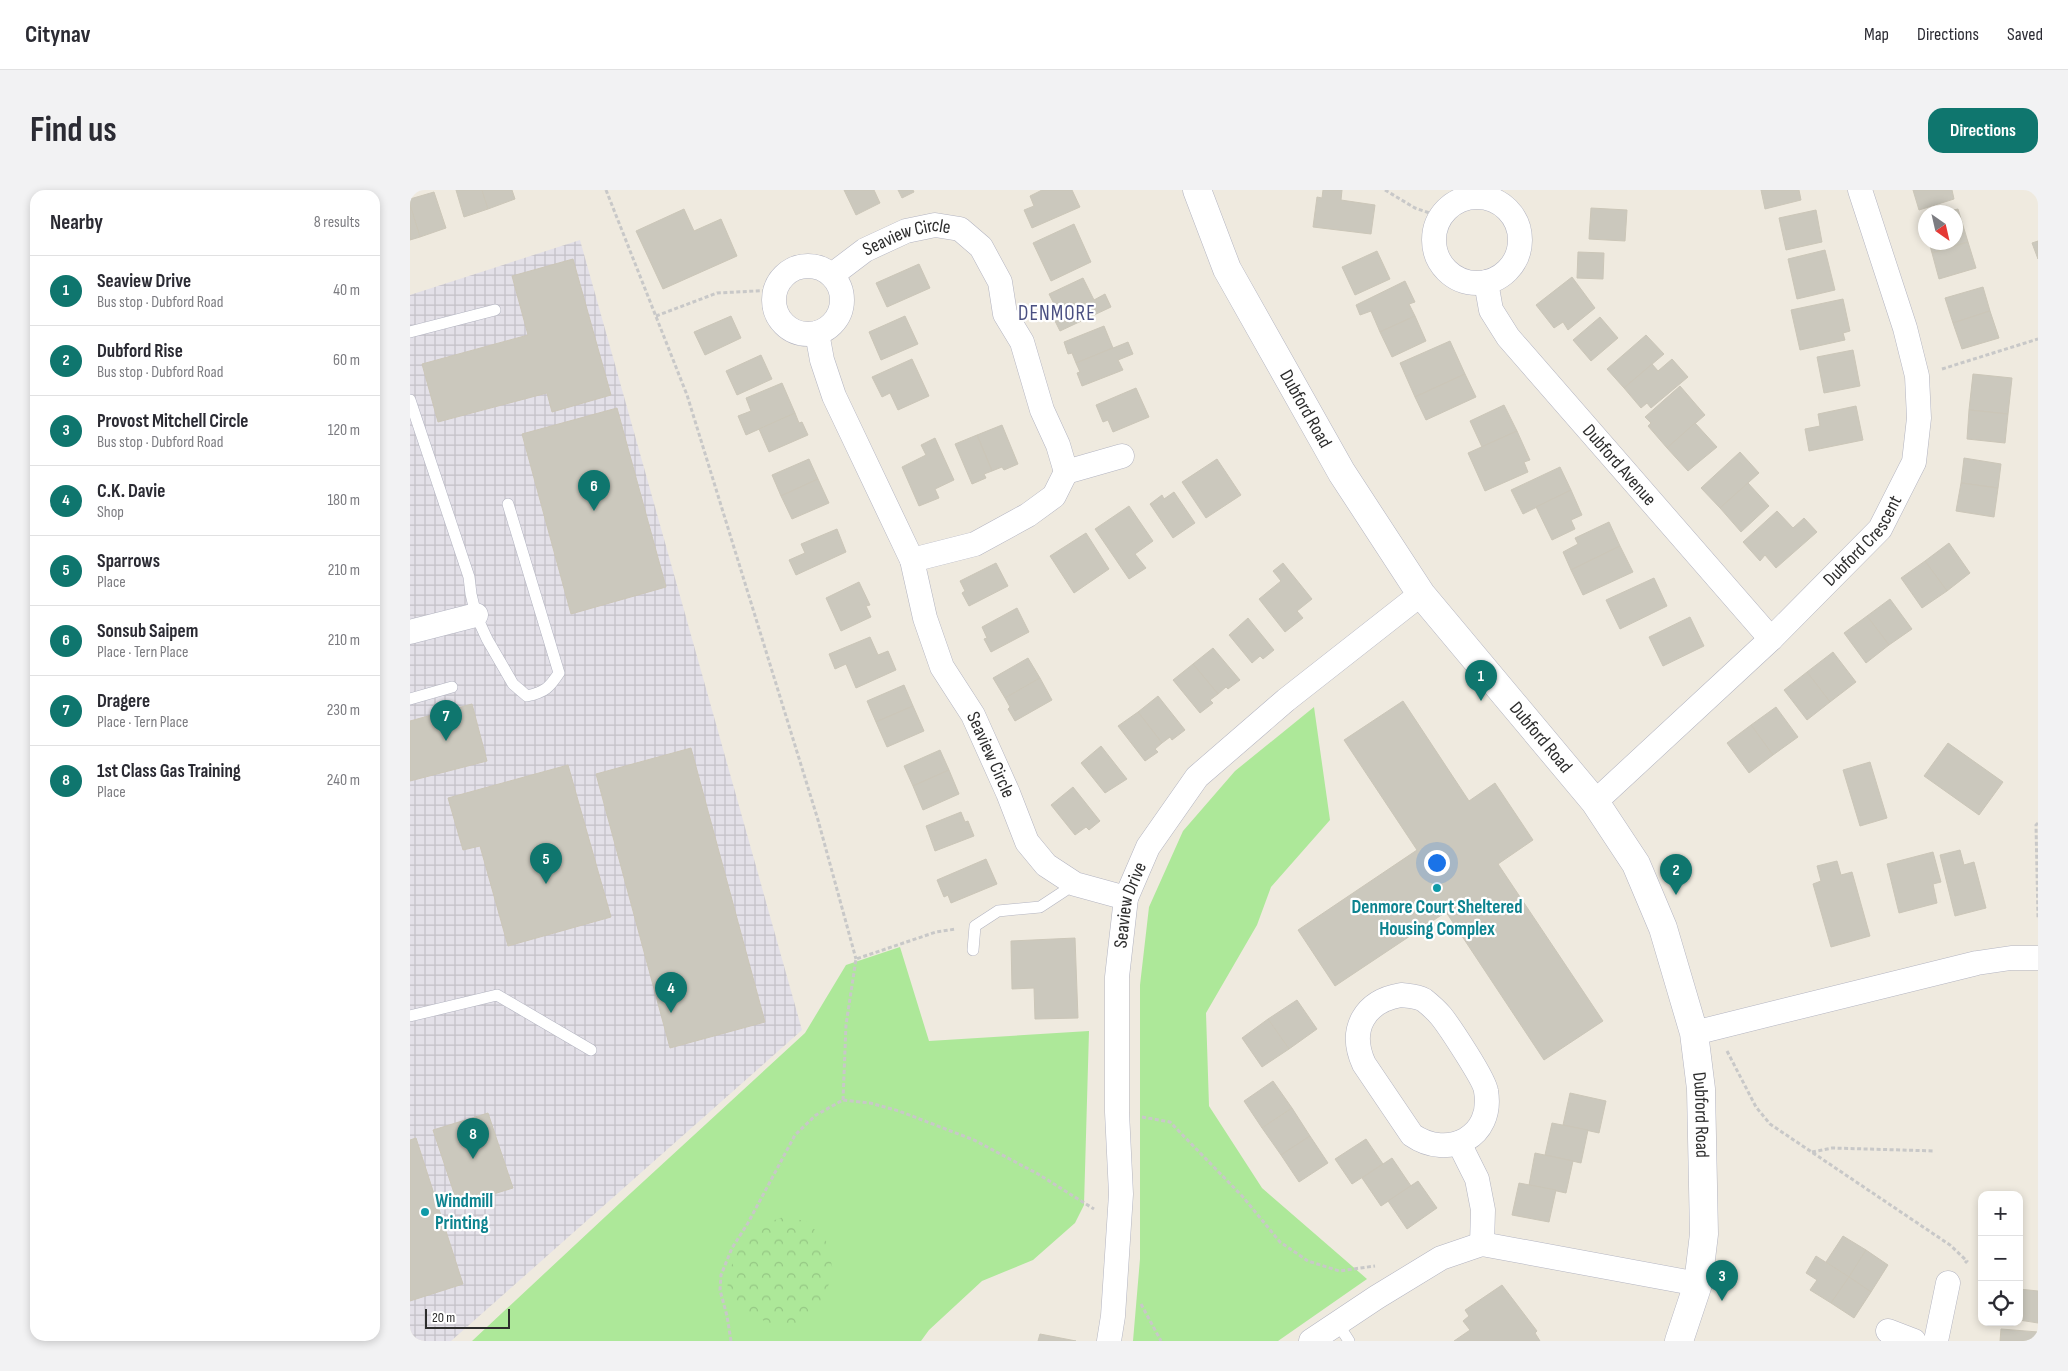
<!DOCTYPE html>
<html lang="en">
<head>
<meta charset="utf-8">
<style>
	:root { --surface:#fff; --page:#f2f2f3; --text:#2b2b33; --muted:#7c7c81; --line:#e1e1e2; --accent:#0f766e }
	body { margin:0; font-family:"Sofia Sans Condensed",sans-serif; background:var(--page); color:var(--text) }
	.controls { position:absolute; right:15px; bottom:15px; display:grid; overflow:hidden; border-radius:10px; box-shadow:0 2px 8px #0003 }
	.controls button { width:45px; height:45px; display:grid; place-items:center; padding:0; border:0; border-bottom:1px solid var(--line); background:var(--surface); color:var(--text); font:25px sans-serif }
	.compass { position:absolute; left:1508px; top:15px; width:45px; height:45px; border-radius:50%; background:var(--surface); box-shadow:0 2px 8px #0003; rotate:146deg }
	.scale { position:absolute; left:15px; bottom:12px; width:85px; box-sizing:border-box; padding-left:5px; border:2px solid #2d2d2d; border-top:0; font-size:14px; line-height:18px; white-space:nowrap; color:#2d2d2d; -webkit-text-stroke:4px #fff; paint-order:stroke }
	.you { position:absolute; left:1026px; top:672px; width:18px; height:18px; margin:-12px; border:4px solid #fff; border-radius:50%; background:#1a73e8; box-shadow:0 0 0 8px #1a73e833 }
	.badge { display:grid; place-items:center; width:32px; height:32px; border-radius:50%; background:var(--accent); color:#fff; font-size:16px; font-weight:700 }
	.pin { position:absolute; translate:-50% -41px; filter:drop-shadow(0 1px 2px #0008) }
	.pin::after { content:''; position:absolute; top:26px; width:18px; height:15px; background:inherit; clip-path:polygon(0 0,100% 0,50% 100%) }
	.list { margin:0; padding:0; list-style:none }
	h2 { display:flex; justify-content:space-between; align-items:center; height:65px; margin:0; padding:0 20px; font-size:21px }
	h2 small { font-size:16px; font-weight:400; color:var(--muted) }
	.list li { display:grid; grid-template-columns:32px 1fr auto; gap:15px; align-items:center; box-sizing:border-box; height:70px; padding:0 20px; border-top:1px solid var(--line) }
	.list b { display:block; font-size:19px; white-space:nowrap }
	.list p { margin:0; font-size:16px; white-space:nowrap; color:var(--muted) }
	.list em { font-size:16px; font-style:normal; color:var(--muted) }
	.icon { flex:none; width:28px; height:28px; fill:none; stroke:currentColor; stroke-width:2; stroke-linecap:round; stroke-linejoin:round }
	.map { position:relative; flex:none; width:1628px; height:1151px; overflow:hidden; border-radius:15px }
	header { display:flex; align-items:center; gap:30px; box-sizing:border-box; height:70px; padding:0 25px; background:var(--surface); border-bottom:1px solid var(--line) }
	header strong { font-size:24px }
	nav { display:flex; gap:28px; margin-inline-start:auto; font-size:18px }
	.intro { display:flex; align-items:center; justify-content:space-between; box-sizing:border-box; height:120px; padding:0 30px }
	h1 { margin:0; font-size:35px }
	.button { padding:12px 22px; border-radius:15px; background:var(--accent); color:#fff; font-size:18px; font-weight:700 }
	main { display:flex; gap:30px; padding:0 30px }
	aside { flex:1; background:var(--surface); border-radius:15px; box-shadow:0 2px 8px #0003 }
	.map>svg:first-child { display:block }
	.industrial { fill:url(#industrial-grid) }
	.grass { fill:#ade899 }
	.forest { fill:url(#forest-crowns) }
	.building { fill:#cbc8bd; stroke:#cbc6b8 }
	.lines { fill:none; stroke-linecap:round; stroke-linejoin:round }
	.lane-casing { stroke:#b3b4c1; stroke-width:12 }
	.street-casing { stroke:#b3b4c1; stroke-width:25 }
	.secondary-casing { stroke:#b3b4c1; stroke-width:29 }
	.path { stroke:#c8c8c8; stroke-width:3; stroke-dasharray:4 2.5; stroke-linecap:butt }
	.lane { stroke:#fff; stroke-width:11 }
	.street { stroke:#fff; stroke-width:24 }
	.secondary { stroke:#fff; stroke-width:28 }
	.culture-dot { fill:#0f9aa8; stroke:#fff; stroke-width:2 }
	.labels { text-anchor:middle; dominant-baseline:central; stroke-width:4.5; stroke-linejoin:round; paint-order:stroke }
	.street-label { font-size:19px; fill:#2d2d2d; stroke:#fff }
	.culture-label { font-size:19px; font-weight:bold; fill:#0d838f; stroke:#fff }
	.quarter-label { font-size:21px; letter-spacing:1px; fill:#4a4f81; stroke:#fff }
</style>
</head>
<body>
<header>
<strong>Citynav</strong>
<nav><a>Map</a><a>Directions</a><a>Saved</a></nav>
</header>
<div class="intro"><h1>Find us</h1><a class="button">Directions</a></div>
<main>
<aside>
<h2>Nearby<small>8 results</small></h2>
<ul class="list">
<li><span class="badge">1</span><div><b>Seaview Drive</b><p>Bus stop · Dubford Road</p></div><em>40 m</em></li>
<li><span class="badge">2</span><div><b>Dubford Rise</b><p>Bus stop · Dubford Road</p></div><em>60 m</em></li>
<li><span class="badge">3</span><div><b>Provost Mitchell Circle</b><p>Bus stop · Dubford Road</p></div><em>120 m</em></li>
<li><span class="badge">4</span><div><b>C.K. Davie</b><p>Shop</p></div><em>180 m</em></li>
<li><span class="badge">5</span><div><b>Sparrows</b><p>Place</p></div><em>210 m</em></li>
<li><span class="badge">6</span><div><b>Sonsub Saipem</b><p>Place · Tern Place</p></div><em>210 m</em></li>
<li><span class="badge">7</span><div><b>Dragere</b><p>Place · Tern Place</p></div><em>230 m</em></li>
<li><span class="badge">8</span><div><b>1st Class Gas Training</b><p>Place</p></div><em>240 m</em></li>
</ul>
</aside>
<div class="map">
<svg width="1628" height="1151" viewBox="0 0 1628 1151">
	<defs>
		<pattern id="industrial-grid" width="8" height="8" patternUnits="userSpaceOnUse" patternTransform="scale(1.25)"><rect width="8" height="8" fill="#e3e0e8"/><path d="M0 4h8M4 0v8" fill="none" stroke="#c3c0c7"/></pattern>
		<pattern id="forest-crowns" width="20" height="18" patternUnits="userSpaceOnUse" patternTransform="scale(1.25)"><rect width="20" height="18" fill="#ade899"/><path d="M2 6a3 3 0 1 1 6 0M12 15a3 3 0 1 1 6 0" fill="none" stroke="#95c784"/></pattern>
	</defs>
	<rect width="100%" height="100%" fill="#efeadf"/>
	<!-- industrial -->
	<polygon class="industrial" points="170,50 392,840 41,1151 0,1151 0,105"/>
	<!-- grass -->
	<g class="grass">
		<polygon points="904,517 920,630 861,697 847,735 796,823 799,916 852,998 957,1089 868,1151 723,1151 730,1069 730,795 739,717 773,641 825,581"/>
		<polygon points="490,757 519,851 679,841 674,1015 665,1033 623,1070 572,1091 519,1140 511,1151 62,1151 210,1013 395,843 436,775"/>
	</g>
	<!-- forest -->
	<polygon class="forest" points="373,1027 396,1031 416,1051 423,1080 413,1113 403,1125 385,1134 367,1138 329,1117 318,1102 317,1085 334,1049 346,1037"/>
	<!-- building -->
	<g class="building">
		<polygon points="46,0 72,0 78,19 54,27"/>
		<polygon points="72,0 102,0 105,9 78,19"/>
		<polygon points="434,0 464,0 470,13 446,25"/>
		<polygon points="488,0 503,0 504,2 492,8"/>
		<polygon points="632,0 662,0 670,17 622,38 614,20 624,16 620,6"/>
		<polygon points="913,0 932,0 931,10 965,15 961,44 903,37 907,7 912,8"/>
		<polygon points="1351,0 1389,0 1391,10 1355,19"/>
		<polygon points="1503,0 1542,0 1544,9 1509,20"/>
		<polygon points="24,2 36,38 10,47 0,15 0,9"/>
		<polygon points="0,15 10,47 0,50"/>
		<polygon points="1181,18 1217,20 1215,51 1179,49"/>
		<polygon points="274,19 284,41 311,29 327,66 253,99 226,41"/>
		<polygon points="1548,19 1558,52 1522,63 1519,52 1546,52 1546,22 1535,22"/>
		<polygon points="1406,20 1412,52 1376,60 1369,28"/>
		<polygon points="1516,28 1516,42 1512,29"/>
		<polygon points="664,34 681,72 641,91 623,53"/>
		<polygon points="1628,51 1628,69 1622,53"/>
		<polygon points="1558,52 1566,78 1529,89 1522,63"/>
		<polygon points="1415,60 1425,100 1387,109 1378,69"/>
		<polygon points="967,61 980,89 945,105 932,77"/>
		<polygon points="1168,62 1194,63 1193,89 1167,88"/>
		<polygon points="163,69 201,205 142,222 137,203 28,232 12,174 118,145 102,86"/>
		<polygon points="509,74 520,98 477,117 466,93"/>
		<polygon points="1162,87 1185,118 1158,140 1153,132 1144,138 1126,115"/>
		<polygon points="673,88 684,110 695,104 701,117 650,141 638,117 644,114 639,104"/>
		<polygon points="995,91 1005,112 999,114 1005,126 970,142 961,121 950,125 946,115"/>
		<polygon points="1573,97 1580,121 1543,133 1535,108"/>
		<polygon points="1433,109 1440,141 1433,143 1435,150 1390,160 1381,120"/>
		<polygon points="1580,121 1589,148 1552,159 1543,133"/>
		<polygon points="321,126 331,148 295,165 284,142"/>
		<polygon points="495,126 508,154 471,170 459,142"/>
		<polygon points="1005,126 1016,151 982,167 970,142"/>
		<polygon points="1190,127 1208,148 1181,171 1163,150"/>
		<polygon points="694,136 703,158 666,173 662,163 658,164 654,152"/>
		<polygon points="1236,145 1254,164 1214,198 1197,179"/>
		<polygon points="1040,151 1055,184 1005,207 990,173"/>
		<polygon points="718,152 723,164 708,170 713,180 672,196 667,183 670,182 666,173"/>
		<polygon points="1443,160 1450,196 1414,203 1407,167"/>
		<polygon points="351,165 362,189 327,205 316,181"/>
		<polygon points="502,169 519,206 488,220 480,203 472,207 462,187"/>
		<polygon points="1262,169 1278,187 1241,218 1237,213 1231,218 1214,198 1242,174 1248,181"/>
		<polygon points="1055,184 1066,207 1016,230 1005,207"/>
		<polygon points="1563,184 1602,188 1598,224 1559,220"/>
		<polygon points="372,193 385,223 336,245 328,226 341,221 336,208"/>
		<polygon points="1270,196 1295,225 1257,258 1238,236 1241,233 1235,227"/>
		<polygon points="726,198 739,227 703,242 698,230 693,232 686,215"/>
		<polygon points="1094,215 1107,241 1072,257 1060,231"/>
		<polygon points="1446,216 1453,250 1399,261 1395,239 1410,236 1408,224"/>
		<polygon points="207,218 256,397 161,424 112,244"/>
		<polygon points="1559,220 1598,224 1595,253 1557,249"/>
		<polygon points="385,223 389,233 392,232 398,245 359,262 349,239"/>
		<polygon points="1285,233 1307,257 1278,281 1257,258"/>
		<polygon points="592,235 608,274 594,280 592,277 582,281 567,245"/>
		<polygon points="1107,241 1120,270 1114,272 1118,282 1075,301 1058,263"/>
		<polygon points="567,245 582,281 574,284 576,288 562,294 545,254"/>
		<polygon points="525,248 544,290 525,299 529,308 509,316 492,277 516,265 511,255"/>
		<polygon points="1330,262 1349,283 1310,318 1291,298"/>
		<polygon points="1554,268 1591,274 1588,298 1551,293"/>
		<polygon points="399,269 408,289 371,306 362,285"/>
		<polygon points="807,269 831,305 796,328 772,292"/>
		<polygon points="1150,277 1161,300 1113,324 1101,300"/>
		<polygon points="408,289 419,313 382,329 371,306"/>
		<polygon points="1338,293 1359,316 1331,342 1310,318"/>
		<polygon points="1551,293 1588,298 1584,327 1546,321"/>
		<polygon points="1161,300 1172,325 1161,330 1165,339 1142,350 1126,317"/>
		<polygon points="764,302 785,333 763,348 740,314 752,305 754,309"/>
		<polygon points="719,316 743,351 725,364 736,378 719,389 685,339"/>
		<polygon points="1367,321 1383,338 1394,328 1407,342 1366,378 1355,365 1350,371 1333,352"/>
		<polygon points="1199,332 1210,356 1161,380 1153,362 1168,354 1165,348"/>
		<polygon points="427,339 436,362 386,385 379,370 395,363 391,354"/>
		<polygon points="676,343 699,379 664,403 640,366"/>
		<polygon points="1539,353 1560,383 1537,401 1515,371"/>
		<polygon points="1210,356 1223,382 1173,405 1161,380"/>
		<polygon points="1515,371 1537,401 1512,418 1491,388"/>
		<polygon points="586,373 598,396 559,416 552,403 555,401 550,391"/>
		<polygon points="873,373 902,409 887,421 893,428 875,442 849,409 871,391 863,381"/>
		<polygon points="1244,388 1257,416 1210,439 1196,410"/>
		<polygon points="449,392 460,415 456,416 461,427 431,441 416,408"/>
		<polygon points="1480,409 1502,439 1479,455 1457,426"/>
		<polygon points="607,418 619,442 581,462 574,449 577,448 572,437"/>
		<polygon points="1457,426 1479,455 1456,473 1434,443"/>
		<polygon points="1280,427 1294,456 1253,476 1239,447"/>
		<polygon points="838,428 864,460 853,469 850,466 842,473 819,445"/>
		<polygon points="460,447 468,465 478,461 486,480 446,498 436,474 425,479 419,464"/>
		<polygon points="803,458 830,490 818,499 816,497 808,504 783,474"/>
		<polygon points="1423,462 1446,492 1420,512 1397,482"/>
		<polygon points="618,468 630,488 595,508 583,488"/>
		<polygon points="783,474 808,504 800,510 803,513 790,523 763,490"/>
		<polygon points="1397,482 1420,512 1397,530 1374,500"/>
		<polygon points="630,488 642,510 605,531 598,519 600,517 595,508"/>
		<polygon points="494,495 503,516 466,532 457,511"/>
		<polygon points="748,506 775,540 762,550 760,547 752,553 728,522"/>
		<polygon points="993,511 1059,611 1085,593 1123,650 1088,674 1193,831 1134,870 1036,722 925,796 888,740 1007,660 934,550"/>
		<polygon points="62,514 77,571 0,591 0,531"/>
		<polygon points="503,516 514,541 477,557 466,532"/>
		<polygon points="1366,517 1388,547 1363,565 1341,535"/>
		<polygon points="728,522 752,553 745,559 748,562 735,571 708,536"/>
		<polygon points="1341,535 1363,565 1339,583 1317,553"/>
		<polygon points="1538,553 1593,592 1569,625 1514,586"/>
		<polygon points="691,556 717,589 695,603 671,573"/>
		<polygon points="281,558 355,832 260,858 186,584"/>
		<polygon points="530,560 539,580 503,596 494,576"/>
		<polygon points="1460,572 1477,628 1450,636 1433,580"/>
		<polygon points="158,575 201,727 98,756 70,656 53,660 38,608"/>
		<polygon points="539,580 549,604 513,620 503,596"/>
		<polygon points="663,597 690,631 679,640 676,637 665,645 641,615"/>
		<polygon points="551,622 555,632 558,631 564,646 525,661 516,636"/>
		<polygon points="1550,660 1554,675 1564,672 1576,718 1545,726 1530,665"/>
		<polygon points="1523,662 1531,692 1523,694 1527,713 1489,723 1477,674"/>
		<polygon points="576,669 587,694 541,713 538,705 534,707 527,690"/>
		<polygon points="1427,671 1431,685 1442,682 1460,746 1421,757 1403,694 1411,691 1407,676"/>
		<polygon points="665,748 668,828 625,829 624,798 602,799 601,751"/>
		<polygon points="887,810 907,839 879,859 858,829"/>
		<polygon points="858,829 879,859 852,877 832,848"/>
		<polygon points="863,891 882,918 852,938 834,911"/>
		<polygon points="1160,903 1196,911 1189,943 1153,935"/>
		<polygon points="882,918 900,946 871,965 852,938"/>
		<polygon points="78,923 103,998 48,1015 23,940"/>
		<polygon points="1142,933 1178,940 1171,973 1135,965"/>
		<polygon points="900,946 918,973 889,992 871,965"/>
		<polygon points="6,948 53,1094 0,1111 0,950"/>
		<polygon points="956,949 973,974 942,994 925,969"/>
		<polygon points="1125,963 1163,971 1156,1003 1119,995"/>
		<polygon points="982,968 1001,996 971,1016 952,988"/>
		<polygon points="1008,991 1027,1018 997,1039 978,1011"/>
		<polygon points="1109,993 1146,1000 1139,1032 1102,1025"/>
		<polygon points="1433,1046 1456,1060 1439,1087 1416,1072"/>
		<polygon points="1456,1060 1478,1075 1461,1102 1439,1087"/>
		<polygon points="1406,1066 1439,1087 1421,1113 1400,1100 1407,1090 1396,1083"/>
		<polygon points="1439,1087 1461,1102 1444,1128 1421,1113"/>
		<polygon points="1092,1095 1127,1141 1125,1143 1130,1151 1044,1151 1060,1140 1053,1131 1059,1126 1055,1120"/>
		<polygon points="1609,1099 1628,1101 1628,1133 1609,1130"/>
		<polygon points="1591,1139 1628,1142 1628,1151 1590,1151"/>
		<polygon points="630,1144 666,1151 628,1151"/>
	</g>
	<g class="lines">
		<defs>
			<g id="lane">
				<polyline points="0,142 85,120"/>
				<path d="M0,210l59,177 2,17 5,21 11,24 26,45 14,12c18,-4 22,-8 32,-23l-51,-169"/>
				<polyline points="0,509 42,497"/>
				<polyline points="563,760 565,736 588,721 630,717 665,694"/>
				<polyline points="0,826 87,805 181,860"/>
				<polyline points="928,1134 939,1151"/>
			</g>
			<g id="street">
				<circle cx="1067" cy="50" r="43"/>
				<circle cx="398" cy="110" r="34"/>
				<path id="s1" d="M422,85l33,-25 41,-19 29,-6 25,4 21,18 19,35 5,32 17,28 20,68 16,35 8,27"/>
				<path id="s2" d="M1076,92l5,28 17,27 263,302"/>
				<path id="s3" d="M407,143l5,27 12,36 78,164 13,58 17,49 31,48 35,78 19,49 19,23 29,19 51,14"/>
				<polyline points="502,370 565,354 618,325 644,306 656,282 712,266"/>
				<polyline points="0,442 66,425"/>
				<path id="s4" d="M1185,612l176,-163 109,-110 34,-67 5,-44 -2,-42 -12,-48 -45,-138"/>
				<path d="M991,805c8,1 16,1 23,5 5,4 12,10 17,16 8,10 44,64 45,75 8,46 -38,69 -74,44l-48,-71c-16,-35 1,-63 37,-69z"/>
				<polyline points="1284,843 1567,773 1601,768 1628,768"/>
				<polyline points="1049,953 1067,989 1073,1020 1072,1054"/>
				<polyline points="1478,1141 1504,1151"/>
				<path id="s5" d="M699,1151l4,-25 8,-122 -4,-82v-135l9,-79 22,-51 49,-70 89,-77 135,-106"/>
				<polyline points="901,1151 967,1107 1031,1068 1072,1054 1288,1094"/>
				<polyline points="1526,1151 1538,1093"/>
			</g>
			<g id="secondary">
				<path id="s6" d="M787,0l30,79 115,204 79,121 174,208 41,62 27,64 31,105 7,56 3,145 -6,50 -19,57"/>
			</g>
		</defs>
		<!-- lane casing -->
		<use href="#lane" class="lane-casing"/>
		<!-- street casing -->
		<use href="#street" class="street-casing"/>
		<!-- secondary casing -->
		<use href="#secondary" class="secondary-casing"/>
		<!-- path -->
		<g class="path">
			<polyline points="196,0 277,205 408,630 446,769"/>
			<polyline points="975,0 1005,18 1031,27"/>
			<polyline points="246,126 307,103 365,100"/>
			<polyline points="1532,179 1628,149"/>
			<polyline points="1628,633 1626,635 1628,728"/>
			<polyline points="1317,861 1346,917 1360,934 1540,1055 1557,1071 1555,1073"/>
			<polyline points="433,910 436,835 446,769 526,742 546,739"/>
			<polyline points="732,927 760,932 833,1007 870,1052 898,1071 929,1081 965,1076"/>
			<polyline points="1402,962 1422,958 1525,961"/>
			<polyline points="731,1114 751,1151"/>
			<polyline points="321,1151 317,1126 310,1100 311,1085 322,1058 338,1033 385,945 406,925 433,910 460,913 489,921 564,950 628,984 684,1019"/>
		</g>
		<!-- lane -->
		<use href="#lane" class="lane"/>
		<!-- street -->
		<use href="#street" class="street"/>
		<!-- secondary -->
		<use href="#secondary" class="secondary"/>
	</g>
	<!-- markers -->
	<g class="culture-dot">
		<circle cx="1027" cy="698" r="5"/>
		<circle cx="15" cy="1022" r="5"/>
	</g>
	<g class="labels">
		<!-- street labels -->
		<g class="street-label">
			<text stroke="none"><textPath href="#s1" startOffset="86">Seaview Circle</textPath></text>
			<text stroke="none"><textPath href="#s6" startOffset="245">Dubford Road</textPath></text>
			<text stroke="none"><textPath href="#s2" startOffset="230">Dubford Avenue</textPath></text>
			<text stroke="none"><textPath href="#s4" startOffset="375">Dubford Crescent</textPath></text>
			<text stroke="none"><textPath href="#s6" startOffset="650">Dubford Road</textPath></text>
			<text stroke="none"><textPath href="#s3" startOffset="459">Seaview Circle</textPath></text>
			<text stroke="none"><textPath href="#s5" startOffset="438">Seaview Drive</textPath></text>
			<text stroke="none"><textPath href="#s6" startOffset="1070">Dubford Road</textPath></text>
		</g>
		<!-- culture labels -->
		<g class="culture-label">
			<text x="1027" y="717">Denmore Court Sheltered<tspan x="1027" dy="22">Housing Complex</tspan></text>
			<text x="25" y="1011" text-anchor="start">Windmill<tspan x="25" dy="22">Printing</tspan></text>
		</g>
		<!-- quarter labels -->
		<g class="quarter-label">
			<text x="647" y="123">DENMORE</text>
		</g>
	</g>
</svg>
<div class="controls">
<button>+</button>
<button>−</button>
<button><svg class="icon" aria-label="locate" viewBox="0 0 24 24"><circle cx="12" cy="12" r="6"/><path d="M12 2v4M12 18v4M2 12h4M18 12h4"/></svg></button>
</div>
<svg class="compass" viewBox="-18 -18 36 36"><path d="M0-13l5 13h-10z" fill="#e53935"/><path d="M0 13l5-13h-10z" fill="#7c7c81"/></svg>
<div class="scale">20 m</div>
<div class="you"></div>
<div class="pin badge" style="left:1071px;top:511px">1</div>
<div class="pin badge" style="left:1266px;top:705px">2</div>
<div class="pin badge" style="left:1312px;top:1111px">3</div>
<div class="pin badge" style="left:261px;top:823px">4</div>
<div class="pin badge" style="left:136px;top:694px">5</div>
<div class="pin badge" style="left:184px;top:321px">6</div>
<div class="pin badge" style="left:36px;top:551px">7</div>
<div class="pin badge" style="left:63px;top:969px">8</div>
</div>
</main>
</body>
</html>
